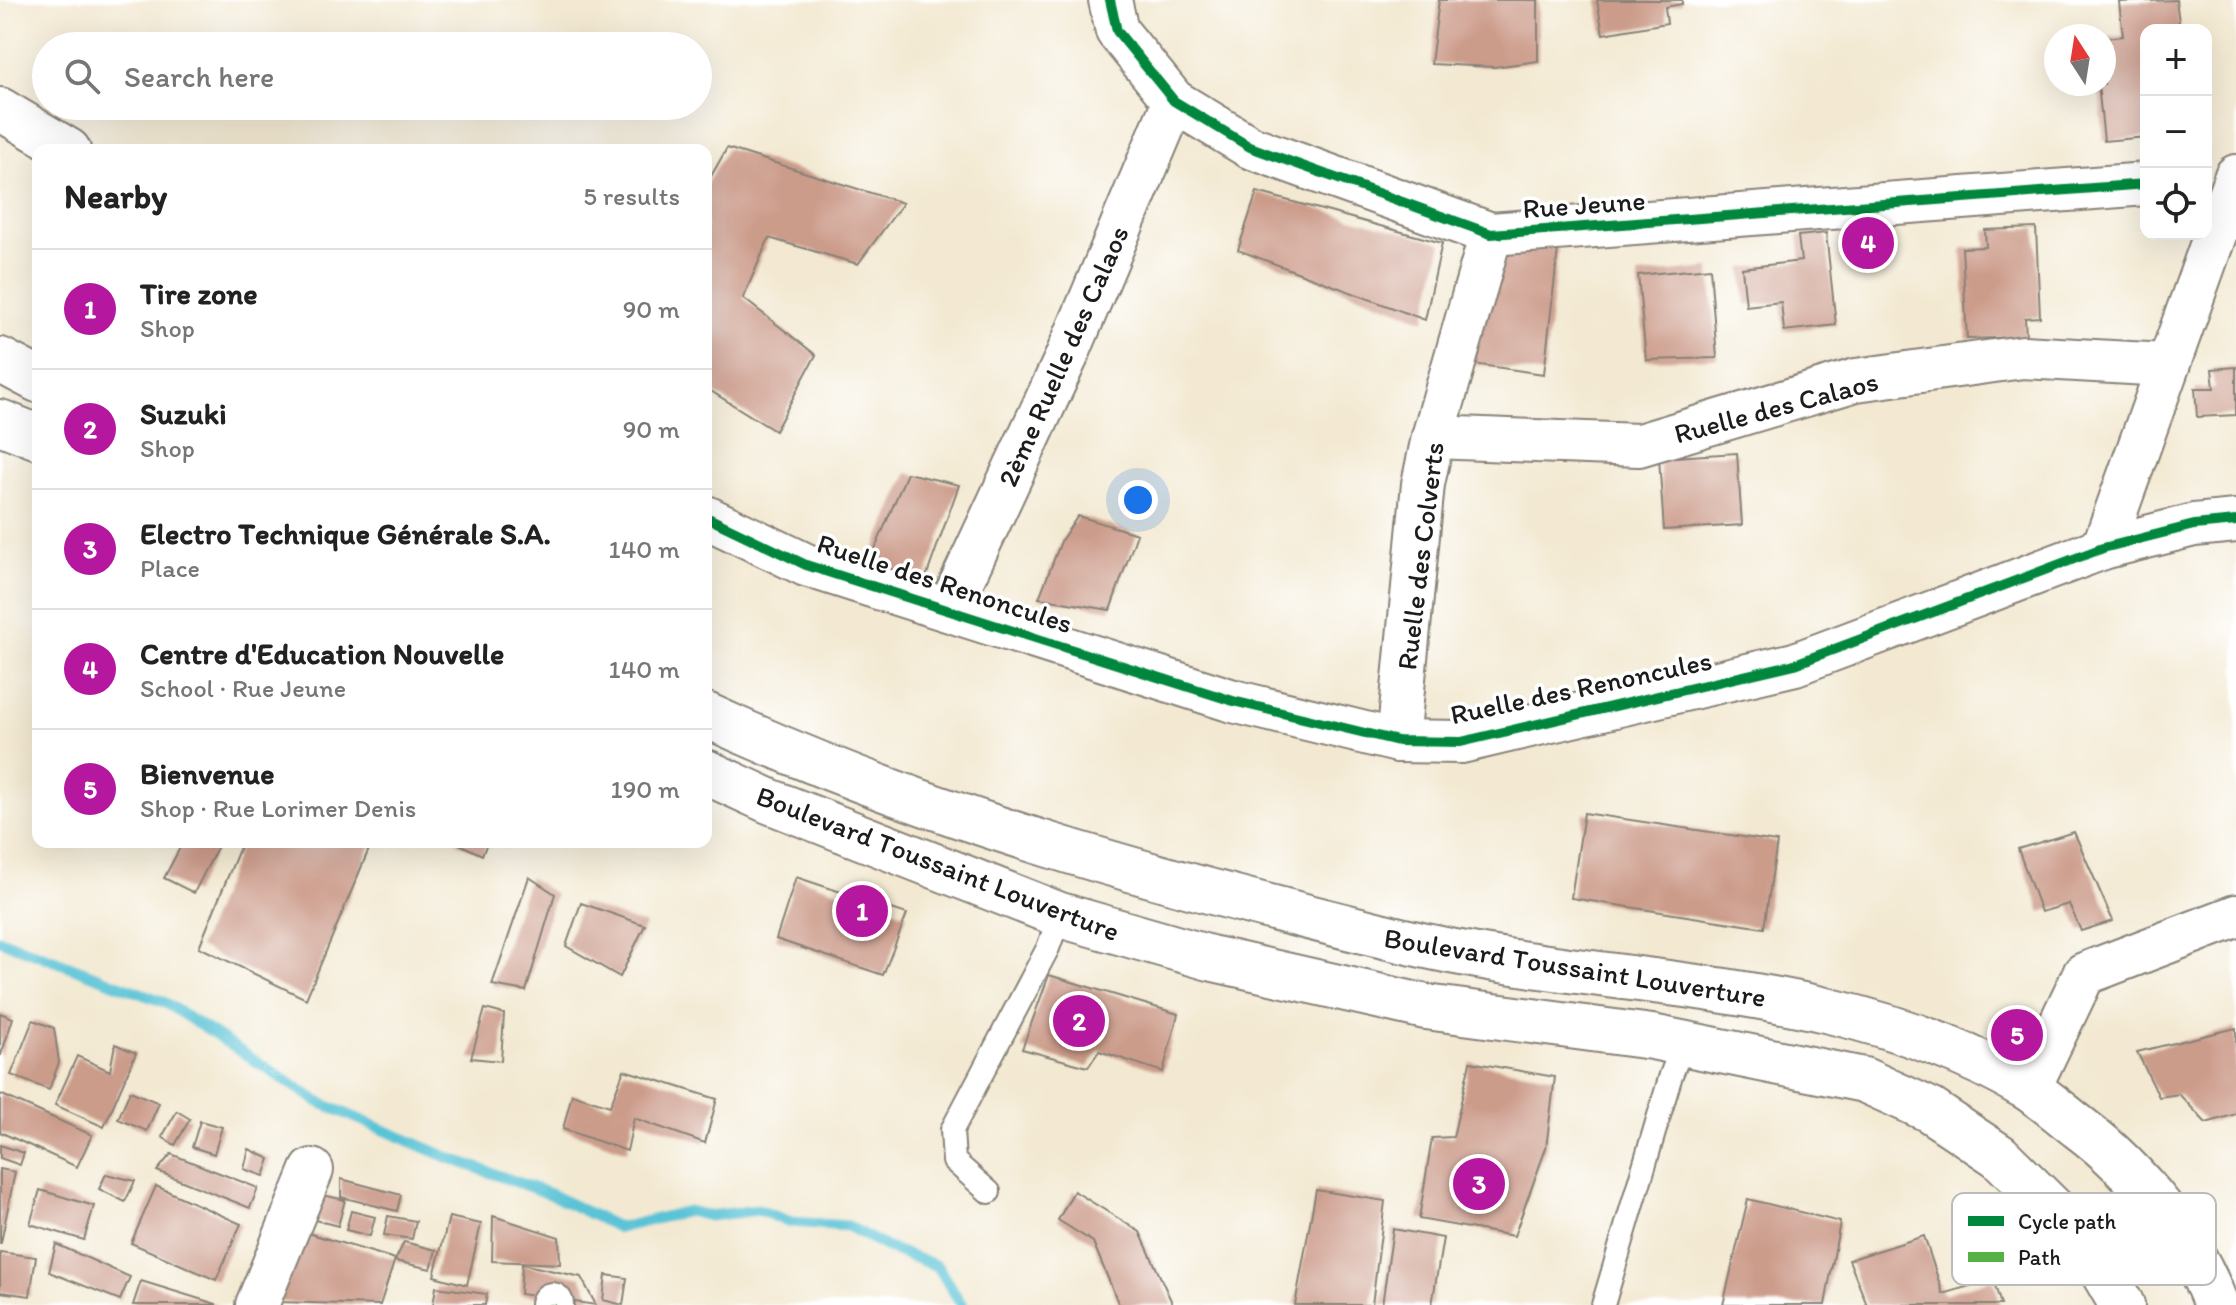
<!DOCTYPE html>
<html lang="en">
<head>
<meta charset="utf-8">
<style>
	:root { --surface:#fff; --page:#f6f6f6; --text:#222; --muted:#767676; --line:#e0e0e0; --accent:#b5179e }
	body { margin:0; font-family:Itim,sans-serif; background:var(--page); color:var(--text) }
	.controls { position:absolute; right:24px; top:24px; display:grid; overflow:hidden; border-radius:16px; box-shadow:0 8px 32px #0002 }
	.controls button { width:72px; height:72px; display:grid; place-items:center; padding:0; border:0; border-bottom:2px solid var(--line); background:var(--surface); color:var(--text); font:40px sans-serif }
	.compass { position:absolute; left:2044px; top:24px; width:72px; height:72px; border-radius:50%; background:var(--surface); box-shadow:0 8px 32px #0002; rotate:348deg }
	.you { position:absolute; left:1138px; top:500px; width:28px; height:28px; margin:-20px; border:6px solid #fff; border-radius:50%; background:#1a73e8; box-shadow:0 0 0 12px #1a73e833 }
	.badge { display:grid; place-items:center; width:52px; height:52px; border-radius:50%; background:var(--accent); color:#fff; font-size:26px; font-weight:700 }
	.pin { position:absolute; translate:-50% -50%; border:4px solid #fff; box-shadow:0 2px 8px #0006 }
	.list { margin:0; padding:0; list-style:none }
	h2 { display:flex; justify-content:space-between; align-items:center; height:104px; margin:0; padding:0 32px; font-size:34px }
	h2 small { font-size:26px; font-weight:400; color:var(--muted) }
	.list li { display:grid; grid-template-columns:52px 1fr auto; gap:24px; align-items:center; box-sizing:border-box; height:120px; padding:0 32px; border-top:2px solid var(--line) }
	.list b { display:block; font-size:30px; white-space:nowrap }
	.list p { margin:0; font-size:26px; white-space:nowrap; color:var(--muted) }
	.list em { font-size:26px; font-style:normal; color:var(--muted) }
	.icon { flex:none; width:44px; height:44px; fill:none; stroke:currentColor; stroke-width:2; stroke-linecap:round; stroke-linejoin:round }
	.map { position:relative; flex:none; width:2236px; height:1305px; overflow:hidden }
	.search { position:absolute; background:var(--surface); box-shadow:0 8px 32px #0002; left:32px; top:32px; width:680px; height:88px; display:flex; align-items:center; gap:20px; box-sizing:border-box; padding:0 28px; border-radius:44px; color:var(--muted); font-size:30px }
	.panel { position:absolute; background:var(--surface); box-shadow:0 8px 32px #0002; left:32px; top:144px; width:680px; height:704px; border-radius:16px }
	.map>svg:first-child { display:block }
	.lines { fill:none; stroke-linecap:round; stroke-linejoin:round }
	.stream { stroke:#5ac3d6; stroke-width:11 }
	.building { fill:#cc9c8b }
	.lane-casing { stroke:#888277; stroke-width:26 }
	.street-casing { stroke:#888277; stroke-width:46 }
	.secondary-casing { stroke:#888277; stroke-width:48 }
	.lane { stroke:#fff; stroke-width:22 }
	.street { stroke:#fff; stroke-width:42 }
	.secondary { stroke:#fff; stroke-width:44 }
	.quiet { stroke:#55b145; stroke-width:8; stroke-dasharray:16 8; stroke-linecap:butt }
	.cycleway-casing { stroke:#fff; stroke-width:15 }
	.cycleway { stroke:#00873e; stroke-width:10 }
	.labels { text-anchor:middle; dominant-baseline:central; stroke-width:7; stroke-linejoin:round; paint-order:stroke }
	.street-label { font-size:28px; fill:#1c1c1c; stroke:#fff }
	.key { fill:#fff; stroke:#bbb; stroke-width:2 }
	.key-label { font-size:22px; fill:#1c1c1c }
</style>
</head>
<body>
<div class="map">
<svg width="2236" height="1305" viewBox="0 0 2236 1305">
	<rect width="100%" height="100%" fill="#fff"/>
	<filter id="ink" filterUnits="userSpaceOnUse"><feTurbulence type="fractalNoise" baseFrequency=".0125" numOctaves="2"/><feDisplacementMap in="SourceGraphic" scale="16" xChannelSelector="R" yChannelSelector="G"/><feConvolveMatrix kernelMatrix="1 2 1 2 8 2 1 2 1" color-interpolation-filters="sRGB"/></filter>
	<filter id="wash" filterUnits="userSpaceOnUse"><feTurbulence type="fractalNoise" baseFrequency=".006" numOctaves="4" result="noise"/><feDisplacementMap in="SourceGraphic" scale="32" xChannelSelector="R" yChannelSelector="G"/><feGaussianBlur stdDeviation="1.8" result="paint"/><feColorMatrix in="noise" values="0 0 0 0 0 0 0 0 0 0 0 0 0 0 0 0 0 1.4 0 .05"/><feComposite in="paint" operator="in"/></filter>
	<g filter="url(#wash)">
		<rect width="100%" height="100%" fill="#f3e9d2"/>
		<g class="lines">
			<!-- stream -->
			<polyline class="stream" points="0,940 164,1002 319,1102 447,1157 550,1194 619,1228 688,1211 709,1216 758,1210 791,1222 848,1226 888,1248 937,1266 962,1305"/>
		</g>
		<g id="blocks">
			<!-- building -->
			<g class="building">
				<polygon points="1439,0 1538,0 1538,61 1494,67 1431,64"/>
				<polygon points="1597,0 1682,0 1682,4 1665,7 1667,23 1603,34"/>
				<polygon points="2176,0 2180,30 2146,30 2146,137 2104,141 2098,84 2104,84 2104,38 2123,36 2119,2"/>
				<polygon points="727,148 903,203 858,264 769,238 743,298 816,355 775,431 706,388 706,185"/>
				<polygon points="1257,192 1442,243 1425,320 1238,250"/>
				<polygon points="2036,228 2040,317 2025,318 2026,337 1967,339 1962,248 1986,247 1985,230"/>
				<polygon points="1826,233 1836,325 1784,331 1781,302 1746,306 1742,268 1801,261 1798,236"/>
				<polygon points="1500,241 1558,249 1544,374 1473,364"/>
				<polygon points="1710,268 1717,358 1646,360 1638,275"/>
				<polygon points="2236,367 2236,415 2197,417 2195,388 2214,388 2212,369"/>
				<polygon points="1737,453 1742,525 1664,530 1659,458"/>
				<polygon points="907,473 959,485 925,580 869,563"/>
				<polygon points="1078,516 1137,534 1110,610 1039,598 1062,539"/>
				<polygon points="1584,813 1777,842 1764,928 1571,898"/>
				<polygon points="2074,832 2113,921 2081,931 2069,904 2041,912 2018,849"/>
				<polygon points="183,842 220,842 194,893 164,878"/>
				<polygon points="242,842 372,842 306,999 199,947"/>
				<polygon points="455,842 488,842 482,855"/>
				<polygon points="529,877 555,894 526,991 492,985"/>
				<polygon points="796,877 907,914 883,975 776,939"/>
				<polygon points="581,903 645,925 620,977 566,946"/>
				<polygon points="1049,975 1178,1014 1163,1072 1099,1051 1088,1067 1022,1049"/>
				<polygon points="485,1009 504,1014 501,1061 471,1058"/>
				<polygon points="0,1013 13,1018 1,1055 0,1055"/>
				<polygon points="33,1020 54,1028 59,1062 49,1090 11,1075"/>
				<polygon points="2236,1028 2236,1114 2206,1123 2179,1094 2159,1097 2137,1052"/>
				<polygon points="115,1044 136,1053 104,1127 55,1105 77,1056 110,1071"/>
				<polygon points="1470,1062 1555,1077 1546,1148 1514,1236 1419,1219 1432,1138 1453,1137"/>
				<polygon points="624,1070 717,1099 705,1143 634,1118 627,1151 563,1129 572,1094 610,1106"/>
				<polygon points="130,1091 159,1103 147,1131 118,1119"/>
				<polygon points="0,1094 92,1135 77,1167 0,1132"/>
				<polygon points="177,1111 190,1119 175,1145 162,1137"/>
				<polygon points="200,1121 222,1127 214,1154 192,1147"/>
				<polygon points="0,1145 24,1153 20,1165 0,1158"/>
				<polygon points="249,1149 270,1159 264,1176 244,1169"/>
				<polygon points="171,1154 258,1188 250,1208 157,1171"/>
				<polygon points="0,1169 15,1172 1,1243 0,1243"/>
				<polygon points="106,1174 135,1181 125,1202 99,1189"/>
				<polygon points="341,1179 401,1195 397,1211 341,1197"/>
				<polygon points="156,1186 241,1224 216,1280 131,1243"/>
				<polygon points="40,1190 94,1206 84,1240 30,1224"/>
				<polygon points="1316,1190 1385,1201 1372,1305 1295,1305"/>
				<polygon points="1074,1191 1140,1232 1173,1305 1119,1305 1093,1242 1058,1220"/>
				<polygon points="318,1194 345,1200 338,1226 311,1219"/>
				<polygon points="1748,1199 1840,1222 1825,1305 1723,1305"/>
				<polygon points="351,1211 375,1217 370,1236 346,1230"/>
				<polygon points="388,1216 416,1221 412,1239 384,1235"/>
				<polygon points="493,1216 559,1237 560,1264 492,1261"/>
				<polygon points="449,1217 481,1224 467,1285 434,1276"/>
				<polygon points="1393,1229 1443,1238 1432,1305 1382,1305"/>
				<polygon points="301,1231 395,1259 380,1305 279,1302"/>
				<polygon points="1924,1236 1943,1294 1993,1279 2001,1305 1867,1305 1849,1260"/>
				<polygon points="404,1242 436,1250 431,1269 395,1261"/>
				<polygon points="56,1244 130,1277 120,1300 49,1272"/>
				<polygon points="0,1252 36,1257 30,1296 0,1292"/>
				<polygon points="522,1264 581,1277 596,1305 520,1294"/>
				<polygon points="606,1275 627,1278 623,1305 603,1300"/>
				<polygon points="141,1281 216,1304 216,1305 133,1305"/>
				<polygon points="436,1287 487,1294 485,1305 433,1305"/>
			</g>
		</g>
	</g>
	<g filter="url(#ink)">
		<use href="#blocks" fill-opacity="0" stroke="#888277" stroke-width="2"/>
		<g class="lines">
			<defs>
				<g id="lane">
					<polyline points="989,1192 954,1161 952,1130 1048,948 1060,915"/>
					<polyline points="1603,1305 1671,1075 1684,1042"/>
				</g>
				<g id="street">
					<polyline points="1110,0 1117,31 1174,101 1250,147 1491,234 2146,184"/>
					<polyline points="0,109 69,150"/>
					<polyline points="1433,437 1639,445 1856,380 2023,357 2166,365"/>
					<polyline points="706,517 806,565 1233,701 1398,741 1461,742 1795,664 2103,548 2194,525 2236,521"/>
					<polyline points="2103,548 2236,176"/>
					<polyline points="949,609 1066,358 1174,101"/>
					<polyline points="1398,741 1423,484 1433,437 1491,234"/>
					<polyline points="2029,1089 2084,974 2236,916"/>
					<polyline points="257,1305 312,1170"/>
					<polyline points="552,1305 552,1304"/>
				</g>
				<g id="secondary">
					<polyline points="0,360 38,380"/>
					<polyline points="0,422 38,437"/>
					<path d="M706,715c222,103 457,167 694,225 208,51 436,34 626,147 19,12 36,27 54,41 56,42 112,110 136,177"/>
					<polyline points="706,772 769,801 1060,915 1210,958 1426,1007 1652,1037 1864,1080 1930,1110 1999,1156 2084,1240 2122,1305"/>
				</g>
			</defs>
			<!-- lane casing -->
			<use href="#lane" class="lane-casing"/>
			<!-- street casing -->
			<use href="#street" class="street-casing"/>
			<!-- secondary casing -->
			<use href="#secondary" class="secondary-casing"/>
			<!-- lane -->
			<use href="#lane" class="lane"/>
			<!-- street -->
			<use href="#street" class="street"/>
			<!-- secondary -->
			<use href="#secondary" class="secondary"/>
			<!-- quiet -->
			<polyline class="quiet" points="552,1305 552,1304"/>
			<defs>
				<g id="cycleway">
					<polyline points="1110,0 1117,31 1174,101 1250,147 1491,234 2146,184"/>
					<polyline points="706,517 806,565 1233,701 1398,741 1461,742 1795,664 2103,548 2194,525 2236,521"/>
				</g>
			</defs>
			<!-- cycleway casing -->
			<use href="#cycleway" class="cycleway-casing"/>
			<!-- cycleway -->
			<use href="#cycleway" class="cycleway"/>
		</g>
	</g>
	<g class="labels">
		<!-- street labels -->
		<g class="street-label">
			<text transform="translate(1584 204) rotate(-4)">Rue Jeune</text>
			<text transform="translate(1063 356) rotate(-66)">2ème Ruelle des Calaos</text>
			<text transform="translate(1776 407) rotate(-15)">Ruelle des Calaos</text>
			<text transform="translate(1420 556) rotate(-83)">Ruelle des Colverts</text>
			<text transform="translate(945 583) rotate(18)">Ruelle des Renoncules</text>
			<text transform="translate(1581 687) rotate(-12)">Ruelle des Renoncules</text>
			<text transform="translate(938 863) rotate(21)">Boulevard Toussaint Louverture</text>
			<text transform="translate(1575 967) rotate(9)">Boulevard Toussaint Louverture</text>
		</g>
	</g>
	<!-- legend -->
	<rect x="1952" y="1193" width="264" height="92" rx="12" class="key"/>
	<rect x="1968" y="1216" width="36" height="10" fill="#00873e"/>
	<rect x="1968" y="1252" width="36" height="10" fill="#55b145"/>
	<g class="key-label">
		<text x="2018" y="1229">Cycle path</text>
		<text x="2018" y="1265">Path</text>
	</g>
</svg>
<div class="controls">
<button>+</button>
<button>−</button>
<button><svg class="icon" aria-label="locate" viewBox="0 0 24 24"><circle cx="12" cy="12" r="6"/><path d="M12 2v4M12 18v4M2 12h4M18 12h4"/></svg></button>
</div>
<svg class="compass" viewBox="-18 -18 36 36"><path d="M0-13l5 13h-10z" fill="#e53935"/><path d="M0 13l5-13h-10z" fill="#767676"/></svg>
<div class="you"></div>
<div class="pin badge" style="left:862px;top:911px">1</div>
<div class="pin badge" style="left:1079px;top:1021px">2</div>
<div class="pin badge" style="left:1479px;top:1184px">3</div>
<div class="pin badge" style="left:1868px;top:243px">4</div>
<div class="pin badge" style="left:2017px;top:1035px">5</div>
<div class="search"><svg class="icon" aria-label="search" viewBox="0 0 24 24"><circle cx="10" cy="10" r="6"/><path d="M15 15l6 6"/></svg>Search here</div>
<section class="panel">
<h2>Nearby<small>5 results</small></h2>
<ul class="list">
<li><span class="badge">1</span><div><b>Tire zone</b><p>Shop</p></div><em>90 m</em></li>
<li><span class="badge">2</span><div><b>Suzuki</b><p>Shop</p></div><em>90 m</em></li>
<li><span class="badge">3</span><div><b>Electro Technique Générale S.A.</b><p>Place</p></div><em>140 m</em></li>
<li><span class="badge">4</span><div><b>Centre d'Education Nouvelle</b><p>School · Rue Jeune</p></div><em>140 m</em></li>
<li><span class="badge">5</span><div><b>Bienvenue</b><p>Shop · Rue Lorimer Denis</p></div><em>190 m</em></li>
</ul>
</section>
</div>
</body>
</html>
